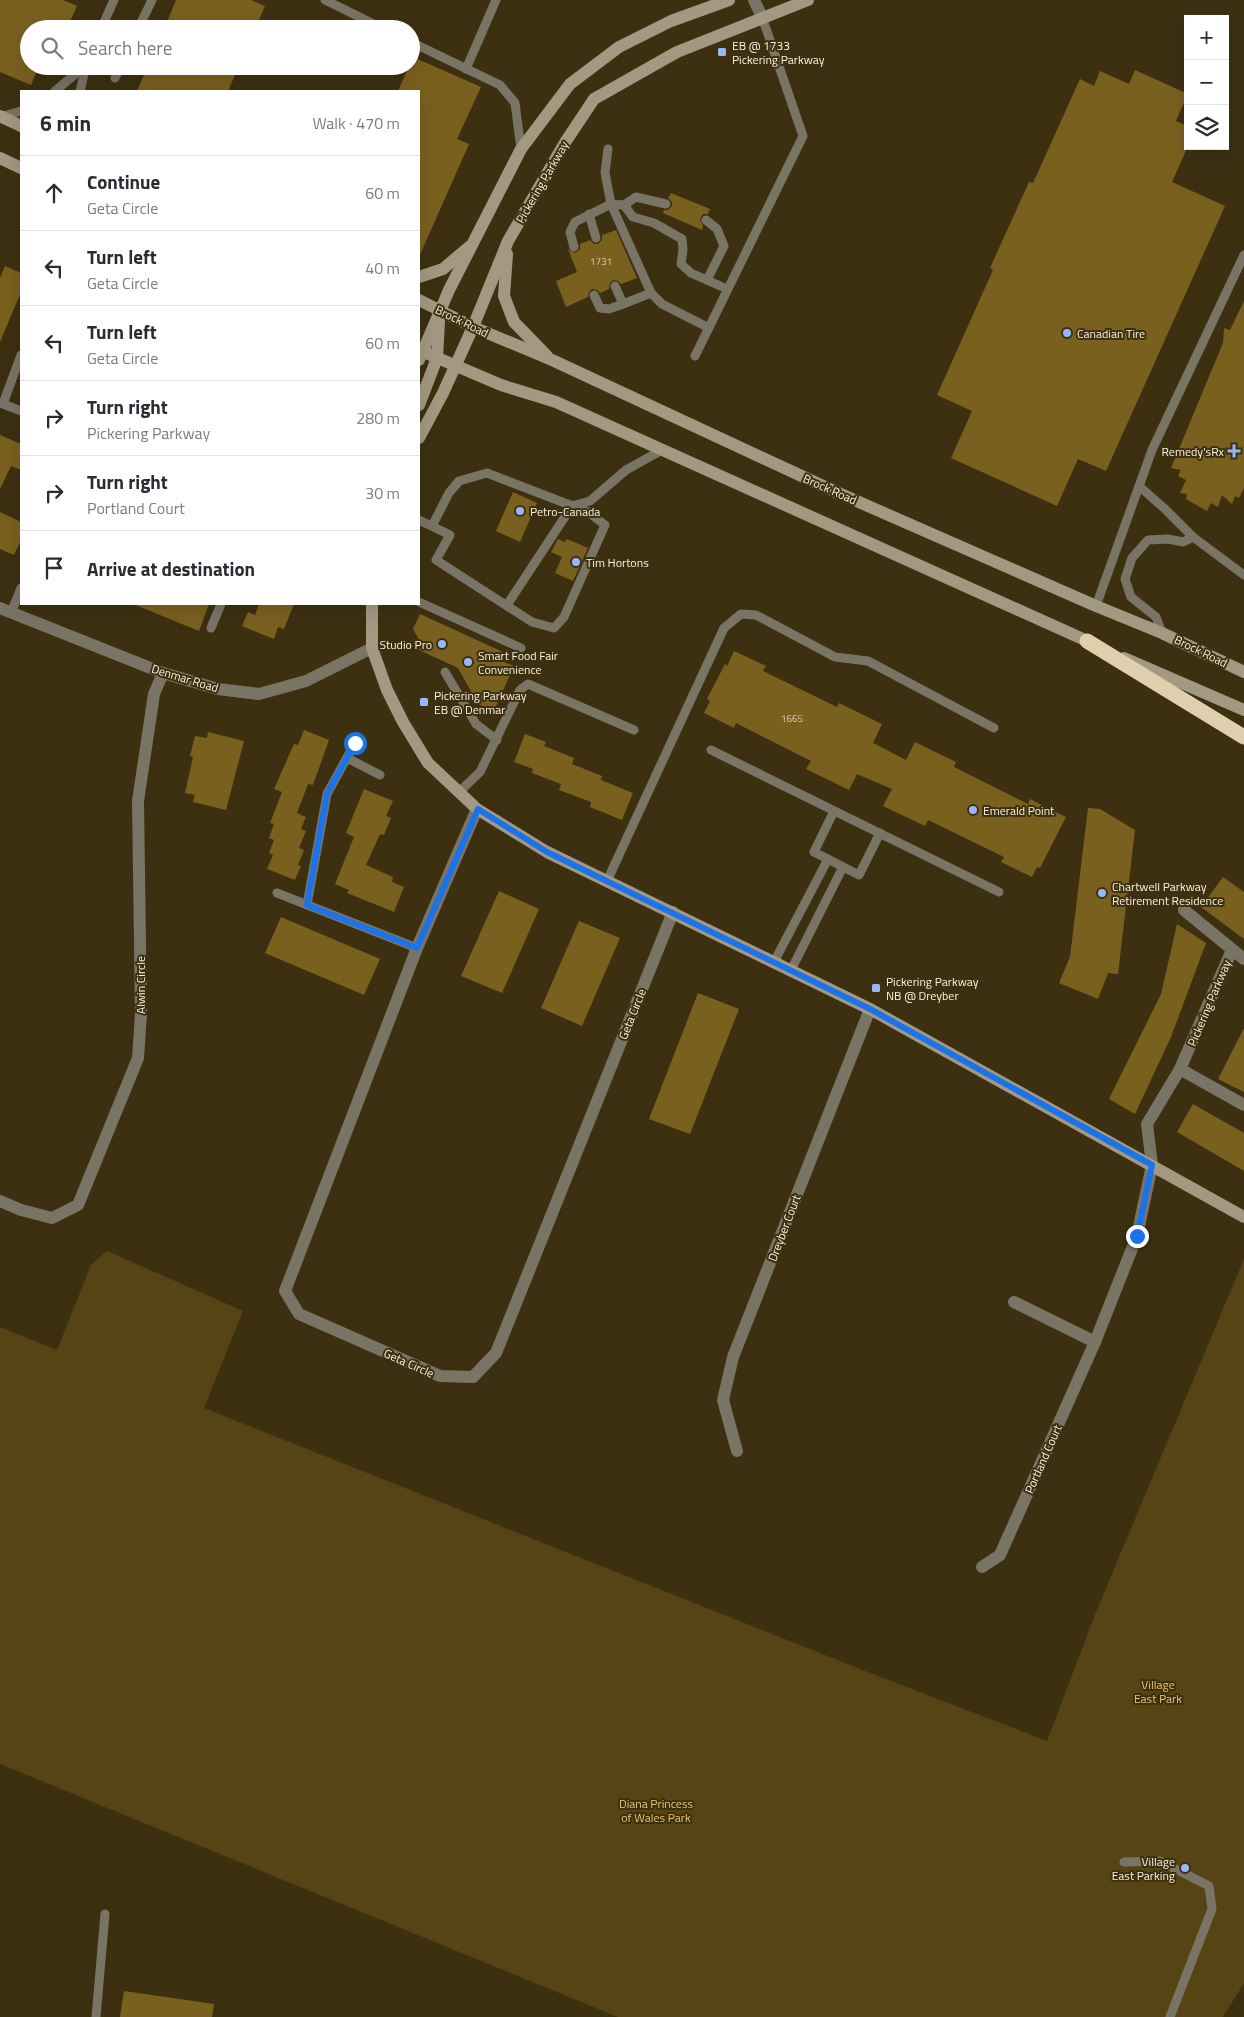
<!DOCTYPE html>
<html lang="en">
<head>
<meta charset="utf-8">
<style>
	:root { --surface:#fff; --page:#f7f7f7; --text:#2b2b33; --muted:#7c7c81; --line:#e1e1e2 }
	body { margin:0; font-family:"Titillium Web",sans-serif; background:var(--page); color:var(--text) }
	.controls { position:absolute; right:15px; top:15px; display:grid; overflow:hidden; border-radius:0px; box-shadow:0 5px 20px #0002 }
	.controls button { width:45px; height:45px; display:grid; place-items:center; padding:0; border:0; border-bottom:1px solid var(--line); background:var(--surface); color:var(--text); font:25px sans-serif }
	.stop { position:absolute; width:15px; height:15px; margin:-11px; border:4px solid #1a73e8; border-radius:50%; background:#fff }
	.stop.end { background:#1a73e8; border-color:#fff; box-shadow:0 1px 5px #0008 }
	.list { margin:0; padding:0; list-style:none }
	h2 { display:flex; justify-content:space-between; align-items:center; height:65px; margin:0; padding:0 20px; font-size:21px }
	h2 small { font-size:16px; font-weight:400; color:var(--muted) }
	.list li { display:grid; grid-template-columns:32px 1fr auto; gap:15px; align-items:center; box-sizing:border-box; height:75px; padding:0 20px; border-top:1px solid var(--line) }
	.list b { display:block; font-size:19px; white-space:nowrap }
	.list p { margin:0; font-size:16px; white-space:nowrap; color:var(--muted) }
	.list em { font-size:16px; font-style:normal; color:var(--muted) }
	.icon { flex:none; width:28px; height:28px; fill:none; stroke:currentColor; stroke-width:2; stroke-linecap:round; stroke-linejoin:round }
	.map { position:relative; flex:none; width:1244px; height:2017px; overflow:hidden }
	.search { position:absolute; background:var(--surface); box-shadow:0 5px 20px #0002; left:20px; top:20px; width:400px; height:55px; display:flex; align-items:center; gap:12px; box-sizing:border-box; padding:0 18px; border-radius:28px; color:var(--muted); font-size:19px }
	.panel { position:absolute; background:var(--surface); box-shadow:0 5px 20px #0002; left:20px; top:90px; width:400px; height:515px; border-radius:0px }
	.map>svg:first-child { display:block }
	.green { fill:#574414 }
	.building { fill:#7a601f }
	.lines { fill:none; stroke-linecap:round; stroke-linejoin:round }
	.lane { stroke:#7a7466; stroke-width:9 }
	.street { stroke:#7a7466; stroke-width:12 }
	.secondary { stroke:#a39882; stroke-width:12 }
	.highway { stroke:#dfcfac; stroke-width:15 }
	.route { stroke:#1a73e8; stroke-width:6 }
	.poi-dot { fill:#97b6fd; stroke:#3d3011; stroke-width:2 }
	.labels { text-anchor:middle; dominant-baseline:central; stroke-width:4; stroke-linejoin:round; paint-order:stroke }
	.number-label { font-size:10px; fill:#daceb0 }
	.poi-label { font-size:12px; fill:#faf2e0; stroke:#3d3011; text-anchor:start }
	.street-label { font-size:12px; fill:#faf2e0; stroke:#3d3011 }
	.park-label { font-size:12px; fill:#edc56b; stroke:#3d3011 }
</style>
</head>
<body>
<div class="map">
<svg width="1244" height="2017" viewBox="0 0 1244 2017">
	<rect width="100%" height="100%" fill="#3d3011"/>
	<!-- green -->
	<polygon class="green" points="107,1251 243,1311 204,1408 878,1676 1047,1741 1096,1612 1244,1259 1244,1983 1223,2017 618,2017 0,1764 0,1327 57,1350 91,1265"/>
	<!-- building -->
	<g class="building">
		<polygon points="0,0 63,0 77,6 67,28 58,24 56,29 29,29 29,66 39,66 31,85 0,72"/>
		<polygon points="176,0 251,0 265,6 255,29 164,29"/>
		<polygon points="413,57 481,87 457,139 469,144 419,257 419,91 398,91 409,66 411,66"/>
		<polygon points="148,66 239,66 228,91 137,91"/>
		<polygon points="1135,70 1188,94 1176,121 1188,126 1188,146 1172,182 1225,206 1106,471 1078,459 1057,506 951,458 972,411 937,395 993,270 990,268 1029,182 1033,183 1080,79 1094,86 1100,71 1129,84"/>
		<polygon points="671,193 710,209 708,214 703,214 700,219 703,226 702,230 663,213 664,210 668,210 672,206 672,202 668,198"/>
		<polygon points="616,230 637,278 621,284 618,281 613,280 610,283 609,289 600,293 597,290 592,289 589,292 588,297 566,307 556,281 577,272 568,249 575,253 580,249 580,244 590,240 594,244 598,244 602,240 602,235"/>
		<polygon points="5,266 21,273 21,292 0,342 0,278"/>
		<polygon points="1244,301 1244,488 1239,498 1235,496 1232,504 1222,495 1218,507 1211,503 1207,511 1186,499 1187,494 1180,493 1186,480 1178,476 1181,470 1171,468 1223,343 1224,328 1230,330"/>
		<polygon points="0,435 21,444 21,470 11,466 0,489"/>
		<polygon points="513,492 537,503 520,542 496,531"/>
		<polygon points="0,512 21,522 21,540 14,555 0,549"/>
		<polygon points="558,539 565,542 567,539 588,548 573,581 555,573 562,557 551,552"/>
		<polygon points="133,604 209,604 199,631"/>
		<polygon points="259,604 294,604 284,629 278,627 274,639 242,626 248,612 255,615"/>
		<polygon points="420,614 503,652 499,660 514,666 494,711 478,704 458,668 419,650 422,645 413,629"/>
		<polygon points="734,651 766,666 763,671 837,707 839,703 882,724 873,743 877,745 906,760 915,742 956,762 954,767 1028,804 1030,799 1066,817 1040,868 1037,867 1032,877 1001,862 1004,857 928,820 925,826 883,806 892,789 857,774 849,790 806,769 811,761 736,723 734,728 704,713 710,701 707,699 725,664 727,666"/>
		<polygon points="304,730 329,740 313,785 308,784 297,813 306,817 301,829 306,831 299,848 304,850 298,865 301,866 295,880 267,869 273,855 269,853 274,840 269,838 274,824 270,823 282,792 274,789 294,744 298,745"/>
		<polygon points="208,732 244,741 226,810 193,802 195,795 185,793 193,757 190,756 195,736 207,738"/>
		<polygon points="525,734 546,742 544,746 574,758 572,764 602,776 601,780 633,793 622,820 590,807 591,802 559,790 561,784 532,773 533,769 514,762"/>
		<polygon points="364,789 393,801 386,816 391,818 384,835 380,834 366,865 393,877 392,882 404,887 394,912 347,893 349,890 335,884 354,837 346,833"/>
		<polygon points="1088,808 1100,809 1135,830 1118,974 1108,973 1098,999 1059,983 1070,957"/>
		<polygon points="1223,877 1244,892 1244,939 1201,907"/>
		<polygon points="499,891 539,909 502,993 461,976"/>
		<polygon points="281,917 380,959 364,995 265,953"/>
		<polygon points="579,921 620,938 582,1026 541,1008"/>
		<polygon points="1177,924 1206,943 1171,1037 1135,1114 1109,1099 1161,994"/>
		<polygon points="698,993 739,1009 690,1134 649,1119"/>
		<polygon points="1244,1028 1244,1092 1218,1079"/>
		<polygon points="1193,1104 1244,1133 1244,1171 1177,1132"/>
		<polygon points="124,1991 214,2004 212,2017 120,2017"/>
	</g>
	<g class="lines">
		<!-- lane -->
		<g class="lane">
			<polyline points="325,0 384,29"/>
			<polyline points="101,29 114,0"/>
			<polyline points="138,29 152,0"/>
			<polyline points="411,42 500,85 515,103 521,149"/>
			<polyline points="466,69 496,0"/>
			<polyline points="115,78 121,66"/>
			<polyline points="55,91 85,66"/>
			<polyline points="80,91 86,66"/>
			<polyline points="1,117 21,111"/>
			<polyline points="608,149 605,173 611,204 651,293 662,304 709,328"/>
			<polyline points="624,205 633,217 654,223 682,239 683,250 681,264 691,273 727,289"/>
			<polyline points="589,214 596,238"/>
			<polyline points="706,220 717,229 724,246 707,280"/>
			<polyline points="574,247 570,232 575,222 611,204 624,205 636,197 666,204"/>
			<polyline points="615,286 623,304 651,293"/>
			<polyline points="594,295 600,308 609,309 623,304"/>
			<polyline points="21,355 3,404 21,411"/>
			<polyline points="695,356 803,136 762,17"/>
			<polyline points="1139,486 1165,509 1193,537 1183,542 1168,539 1148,540 1132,558 1125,579 1131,597 1156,617 1162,633"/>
			<polyline points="419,520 450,535 436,560 532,622 554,628 564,617 605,525 588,512 487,473 459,481 449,493 432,526"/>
			<polyline points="1193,537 1244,575"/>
			<polyline points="419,602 521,648"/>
			<polyline points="507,605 572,506 590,501 626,470 662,450"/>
			<polyline points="1096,606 1152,450 1244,255"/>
			<polyline points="11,613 21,588"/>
			<polyline points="211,628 221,604"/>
			<polyline points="445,672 476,724 497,740"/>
			<polyline points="711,750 999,892"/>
			<polyline points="347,758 380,775"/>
			<polyline points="459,792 480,772 520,690 528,684 634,730"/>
			<polyline points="834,811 814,852 859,875 880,833"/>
			<polyline points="607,881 724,628 741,614 756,615 835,657 868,661 994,728"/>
			<polyline points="277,893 417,948"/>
			<polyline points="307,905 327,794 355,743"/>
			<polyline points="774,962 828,859"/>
			<polyline points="791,970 843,867"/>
			<polyline points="1124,1862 1160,1861 1209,1886 1212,1909 1170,2017"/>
			<polyline points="96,2017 105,1914"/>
		</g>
		<!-- street -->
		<g class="street">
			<polyline points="754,0 762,17"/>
			<polyline points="0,608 163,673 218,689 259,694 306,681 372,648"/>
			<polyline points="477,809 417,948 285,1291 299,1314 440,1376 473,1377 496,1353 673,912"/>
			<polyline points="1184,910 1244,959"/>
			<polyline points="1180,1069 1244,1105"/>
			<polyline points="0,1201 21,1210 52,1218 78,1205 138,1058 141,1014 138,801 154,694 163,673"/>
			<polyline points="1014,1302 1095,1342"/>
			<polyline points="737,1451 723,1400 733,1357 870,1009"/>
			<polyline points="982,1567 1000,1555 1095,1342 1137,1236 1152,1165 1147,1124 1180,1069 1232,950"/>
		</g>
		<!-- secondary -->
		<g class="secondary">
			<polyline points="0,116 21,126"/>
			<polyline points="0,158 21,168"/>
			<polyline points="507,254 504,296 514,322 547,356"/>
			<polyline points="419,277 443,269 469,247"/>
			<polyline points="419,300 473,327 552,360 836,492 1096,606 1162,633 1244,672"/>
			<polyline points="419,350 501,385 556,402 1094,644"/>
			<polyline points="419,360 449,290 521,149 570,84 619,47 671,21 729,0"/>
			<polyline points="419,405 437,358 439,321"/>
			<polyline points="419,438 443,393 473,327 508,241 566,141 594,99 677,52 808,0"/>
			<polyline points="372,604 372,648 387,690 403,722 428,763 477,809 547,852 870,1009 1244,1217"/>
			<polyline points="1124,658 1244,710"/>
		</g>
		<!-- highway -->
		<polyline class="highway" points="1087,641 1244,737"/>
	</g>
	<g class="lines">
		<!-- route -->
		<polyline class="route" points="355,743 327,794 307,905 417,948 478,809 547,852 870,1009 1152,1165 1137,1236"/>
	</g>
	<!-- markers -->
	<g class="poi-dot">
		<rect x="717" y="47" width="10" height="10" rx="2.5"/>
		<circle cx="1067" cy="333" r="5"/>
		<path d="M1231.5 443.5h5v5h5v5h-5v5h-5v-5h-5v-5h5z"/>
		<circle cx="520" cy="511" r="5"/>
		<circle cx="576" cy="562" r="5"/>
		<circle cx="442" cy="644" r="5"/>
		<circle cx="468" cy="662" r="5"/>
		<rect x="419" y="697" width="10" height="10" rx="2.5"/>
		<circle cx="973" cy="810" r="5"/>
		<circle cx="1102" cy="893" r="5"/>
		<rect x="871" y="983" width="10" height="10" rx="2.5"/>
		<circle cx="1185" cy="1868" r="5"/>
	</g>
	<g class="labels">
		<!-- number labels -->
		<g class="number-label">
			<text x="601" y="261">1731</text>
			<text x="792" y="718">1665</text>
		</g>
		<!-- poi labels -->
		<g class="poi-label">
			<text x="732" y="45">EB @ 1733<tspan x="732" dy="14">Pickering Parkway</tspan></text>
			<text x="1077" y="333">Canadian Tire</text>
			<text x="1224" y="451" text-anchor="end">Remedy'sRx</text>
			<text x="530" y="511">Petro-Canada</text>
			<text x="586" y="562">Tim Hortons</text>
			<text x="432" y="644" text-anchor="end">Studio Pro</text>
			<text x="478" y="655">Smart Food Fair<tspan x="478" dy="14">Convenience</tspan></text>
			<text x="434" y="695">Pickering Parkway<tspan x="434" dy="14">EB @ Denmar</tspan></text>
			<text x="983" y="810">Emerald Point</text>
			<text x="1112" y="886">Chartwell Parkway<tspan x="1112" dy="14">Retirement Residence</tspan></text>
			<text x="886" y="981">Pickering Parkway<tspan x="886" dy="14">NB @ Dreyber</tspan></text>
			<text x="1175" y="1861" text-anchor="end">Village<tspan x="1175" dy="14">East Parking</tspan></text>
		</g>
		<!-- street labels -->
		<g class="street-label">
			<text transform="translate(542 182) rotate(-60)">Pickering Parkway</text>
			<text transform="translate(462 321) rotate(26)">Brock Road</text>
			<text transform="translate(830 489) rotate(24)">Brock Road</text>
			<text transform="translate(1201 651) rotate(26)">Brock Road</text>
			<text transform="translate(185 678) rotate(17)">Denmar Road</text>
			<text transform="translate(140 985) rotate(-90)">Alwin Circle</text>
			<text transform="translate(1209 1003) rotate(-67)">Pickering Parkway</text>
			<text transform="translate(632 1014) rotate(-68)">Geta Circle</text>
			<text transform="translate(784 1228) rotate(-69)">Dreyber Court</text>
			<text transform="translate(409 1363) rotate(24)">Geta Circle</text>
			<text transform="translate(1043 1459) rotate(-66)">Portland Court</text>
		</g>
		<!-- park labels -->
		<g class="park-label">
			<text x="1158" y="1684">Village<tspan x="1158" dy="14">East Park</tspan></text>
			<text x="656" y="1803">Diana Princess<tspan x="656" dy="14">of Wales Park</tspan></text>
		</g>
	</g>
</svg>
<div class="controls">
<button>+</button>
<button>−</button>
<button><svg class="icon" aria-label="layers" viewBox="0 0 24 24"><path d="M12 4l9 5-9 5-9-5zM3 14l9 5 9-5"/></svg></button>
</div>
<div class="stop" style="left:355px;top:743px"></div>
<div class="stop end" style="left:1137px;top:1236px"></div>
<div class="search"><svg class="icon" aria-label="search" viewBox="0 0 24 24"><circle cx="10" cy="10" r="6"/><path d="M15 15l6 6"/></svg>Search here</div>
<section class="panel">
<h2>6 min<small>Walk · 470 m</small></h2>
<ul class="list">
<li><svg class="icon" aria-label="ahead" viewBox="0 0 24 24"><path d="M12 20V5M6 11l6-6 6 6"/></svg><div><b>Continue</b><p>Geta Circle</p></div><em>60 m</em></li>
<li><svg class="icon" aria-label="left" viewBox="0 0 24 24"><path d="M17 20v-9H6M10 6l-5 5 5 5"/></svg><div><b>Turn left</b><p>Geta Circle</p></div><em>40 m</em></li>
<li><svg class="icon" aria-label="left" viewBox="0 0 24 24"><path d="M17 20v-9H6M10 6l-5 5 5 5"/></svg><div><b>Turn left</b><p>Geta Circle</p></div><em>60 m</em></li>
<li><svg class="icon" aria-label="right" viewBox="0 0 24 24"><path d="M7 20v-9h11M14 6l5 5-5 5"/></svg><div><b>Turn right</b><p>Pickering Parkway</p></div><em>280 m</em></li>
<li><svg class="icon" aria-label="right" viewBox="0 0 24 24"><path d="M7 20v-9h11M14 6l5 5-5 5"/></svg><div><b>Turn right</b><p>Portland Court</p></div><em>30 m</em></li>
<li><svg class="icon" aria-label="arrive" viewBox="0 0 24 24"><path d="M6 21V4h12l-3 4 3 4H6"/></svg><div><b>Arrive at destination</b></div></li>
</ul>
</section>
</div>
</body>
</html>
